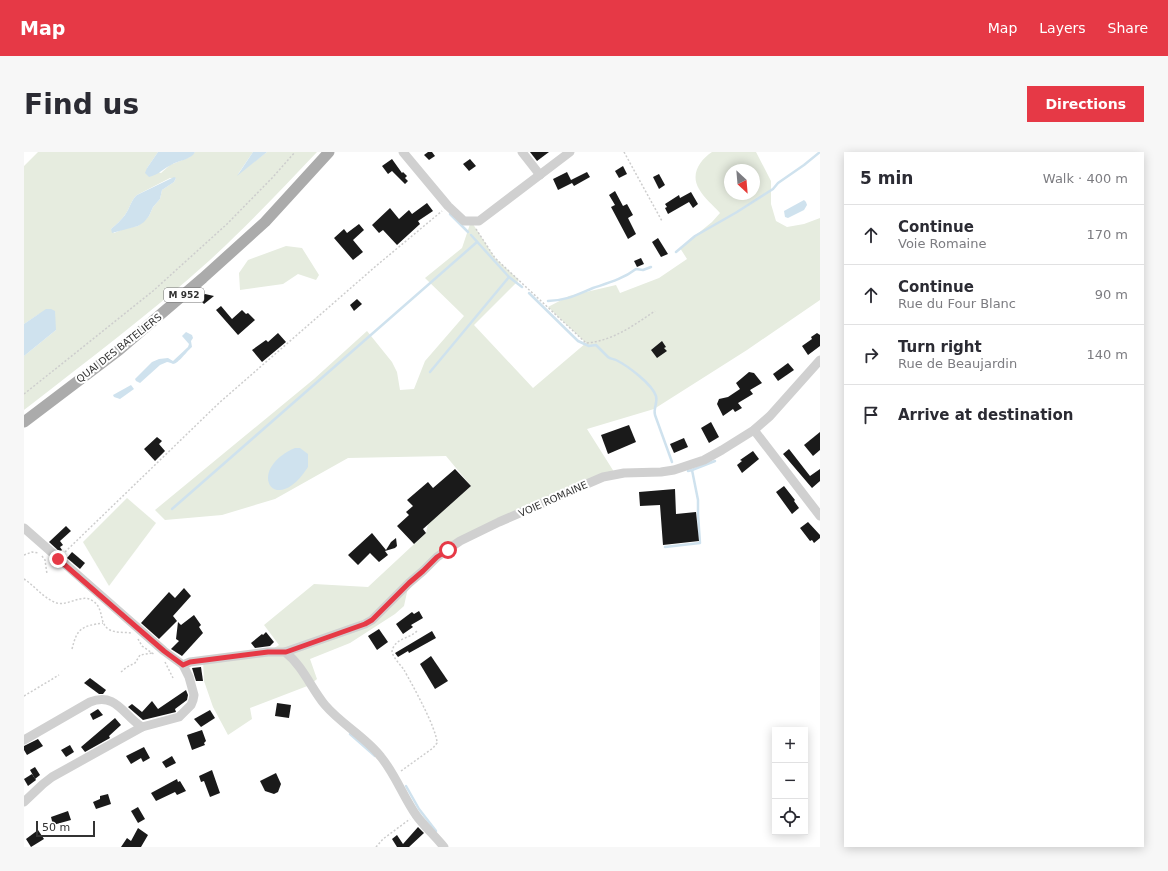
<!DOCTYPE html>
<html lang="en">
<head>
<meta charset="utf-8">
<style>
	:root { --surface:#fff; --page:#f7f7f7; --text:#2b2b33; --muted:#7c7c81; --line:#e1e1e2; --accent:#e63946 }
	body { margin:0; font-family:"DejaVu Sans",sans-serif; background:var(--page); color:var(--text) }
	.controls { position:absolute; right:12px; bottom:12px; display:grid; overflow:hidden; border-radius:0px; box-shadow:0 2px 10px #0003 }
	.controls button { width:36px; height:36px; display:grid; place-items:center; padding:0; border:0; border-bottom:1px solid var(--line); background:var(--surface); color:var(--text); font:20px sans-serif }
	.compass { position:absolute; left:700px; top:12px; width:36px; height:36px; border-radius:50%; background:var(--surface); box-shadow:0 2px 10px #0003; rotate:154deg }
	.scale { position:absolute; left:12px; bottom:10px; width:59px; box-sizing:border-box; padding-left:4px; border:2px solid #333; border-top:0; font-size:11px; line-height:14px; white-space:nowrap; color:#333; -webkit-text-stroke:3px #fff; paint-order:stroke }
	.stop { position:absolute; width:12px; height:12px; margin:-9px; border:3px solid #e63946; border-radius:50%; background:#fff }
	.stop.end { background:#e63946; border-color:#fff; box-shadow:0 1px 4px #0008 }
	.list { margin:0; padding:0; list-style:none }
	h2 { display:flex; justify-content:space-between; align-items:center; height:52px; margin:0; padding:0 16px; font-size:17px }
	h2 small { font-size:13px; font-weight:400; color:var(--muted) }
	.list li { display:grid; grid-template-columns:26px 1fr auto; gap:12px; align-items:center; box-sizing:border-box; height:60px; padding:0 16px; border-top:1px solid var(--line) }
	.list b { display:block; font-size:15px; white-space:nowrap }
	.list p { margin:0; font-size:13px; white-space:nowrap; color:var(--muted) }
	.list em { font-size:13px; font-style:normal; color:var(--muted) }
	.icon { flex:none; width:22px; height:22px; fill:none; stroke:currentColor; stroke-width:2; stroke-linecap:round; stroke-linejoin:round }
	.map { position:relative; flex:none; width:796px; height:695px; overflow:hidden; border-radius:0px }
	header { display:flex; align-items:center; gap:24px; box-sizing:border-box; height:56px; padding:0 20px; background:var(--accent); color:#fff }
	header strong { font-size:19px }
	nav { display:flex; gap:22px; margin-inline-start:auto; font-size:14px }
	.intro { display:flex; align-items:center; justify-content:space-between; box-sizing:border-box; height:96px; padding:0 24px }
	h1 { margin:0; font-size:28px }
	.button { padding:10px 18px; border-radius:0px; background:var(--accent); color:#fff; font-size:14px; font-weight:700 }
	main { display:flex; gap:24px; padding:0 24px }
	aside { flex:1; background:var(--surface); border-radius:0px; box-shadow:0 2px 10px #0003 }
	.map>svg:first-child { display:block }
	.green { fill:#e6ecdf; fill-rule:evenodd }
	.water { fill:#cfe2ee }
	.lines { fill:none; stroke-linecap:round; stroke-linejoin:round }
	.stream { stroke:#cfe2ee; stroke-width:2.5 }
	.building { fill:#1a1a1a }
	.path { stroke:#cdcdcd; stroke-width:1.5; stroke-dasharray:2 2; stroke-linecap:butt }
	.minor { stroke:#d0d0d0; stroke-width:9 }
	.major { stroke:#ababab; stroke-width:11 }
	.route { stroke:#e63946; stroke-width:5 }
	.labels { text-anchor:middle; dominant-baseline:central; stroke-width:4; stroke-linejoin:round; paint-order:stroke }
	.shield { fill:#fff; stroke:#707070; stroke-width:1 }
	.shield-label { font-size:9px; font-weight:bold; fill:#333 }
	.street-label { font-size:10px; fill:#333; stroke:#fff }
</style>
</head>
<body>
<header>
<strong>Map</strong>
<nav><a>Map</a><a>Layers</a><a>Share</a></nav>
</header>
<div class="intro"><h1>Find us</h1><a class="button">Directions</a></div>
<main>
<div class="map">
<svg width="796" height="695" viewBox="0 0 796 695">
	<rect width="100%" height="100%" fill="#fff"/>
	<!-- green -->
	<g class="green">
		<path d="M14,0h120l-11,16 14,5 9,-8 20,-8 5,-5h58l-15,22 29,-22h50c-35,37 -69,73 -107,108 -59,53 -123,101 -186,150v-54l32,-26 -17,-16 -15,10v-158zM146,26h6l-2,4 -12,8 -2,9 -7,8 -4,9 -11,10 -12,2 -12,5 -3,-4c5,-4 10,-9 14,-14 5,-7 6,-15 12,-20z"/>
		<path d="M688,0h44l15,29v23l5,17 11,6 17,-3 16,-6v82l-73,50 -93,59 -67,20 29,46 -156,66 -51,42 -5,23 -9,8 -45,29 -40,16 7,20 -7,6 -60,23 2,11 -24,16 -15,-28 -9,-26 -1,-21 65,-8 11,-7 -15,-20 50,-41 54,3 58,-54 2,-9 43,-38 -25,-30 -98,2 -73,41 -53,16 -57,5 -10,-10 159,-131 53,-48 25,31 5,10 3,18 14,-1 11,-28 39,-45 -39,-38 37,-30 9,-27 24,37 24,22 -45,45 59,63 53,-45 -38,-36 21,-11 47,-11 4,8 39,-15 28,-19 -7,-11 32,-26 8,-9c-7,-8 -16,-15 -21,-24 -9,-15 1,-29 13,-37zM706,18h24v24h-24z"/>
		<polygon points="262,94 278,96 295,123 292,128 274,122 259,132 216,138 215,121 224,108"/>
		<polygon points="103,346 132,371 85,434 59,390"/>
	</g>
	<!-- water -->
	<g class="water">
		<path d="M134,0h37c-4,8 -16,8 -24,13 -8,4 -13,10 -22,12l-4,-4 2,-5z"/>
		<polygon points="229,0 243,0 213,24"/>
		<path d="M150,25l2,1 -2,4 -12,8 -2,9 -7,8 -4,9 -5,6 -6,4 -26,7 -1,-4c5,-4 10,-9 14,-14 5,-7 6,-15 12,-20z"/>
		<polygon points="780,48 782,50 783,53 780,58 764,66 761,65 760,59"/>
		<polygon points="22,157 27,157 31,159 32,178 0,204 0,172"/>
		<path d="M162,180l6,3 1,3 -2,3 1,6c-5,4 -14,17 -19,17 -2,-1 -4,-2 -6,-2l-7,3 -20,18 -4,-2 -1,-2 17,-17 7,-3 9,-1 5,3 15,-14 1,-3 -7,-8z"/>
		<polygon points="107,233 110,237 96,247 90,245 89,243"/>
		<path d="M271,296h5l8,6v13c-33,52 -64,3 -13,-19z"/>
	</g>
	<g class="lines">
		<!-- stream -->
		<g class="stream">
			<polyline points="426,62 444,80"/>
			<polyline points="447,83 485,125"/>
			<polyline points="652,100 671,84 713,60 749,37 754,31 780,13 796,0"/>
			<path d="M505,141l49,48 11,5 7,-1c4,4 8,8 12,12 2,2 6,2 8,3 12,6 36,24 40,36 2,7 -3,12 -1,19l17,47"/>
			<path d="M524,149c20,-1 28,-6 45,-13 15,-5 30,-9 43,-19l7,1 8,-3"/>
			<polyline points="406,220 485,125 498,135"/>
			<polyline points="668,318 691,309"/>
			<polyline points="148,357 453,90"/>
			<polyline points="641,395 676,391 674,362 674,348 668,318 664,319"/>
			<polyline points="326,582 351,604"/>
			<polyline points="382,634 395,657 412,679"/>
		</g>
	</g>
	<!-- building -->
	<g class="building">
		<polygon points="404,0 408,0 411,4 405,8 400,3"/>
		<polygon points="506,0 525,0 513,9"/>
		<polygon points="368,7 378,21 379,20 383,24 381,26 384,29 381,32 368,19 364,22 358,14"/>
		<polygon points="446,7 452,14 445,19 439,12"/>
		<polygon points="599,14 603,22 595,26 591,19"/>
		<polygon points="543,20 547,28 563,20 566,25 550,34 548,31 534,38 529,27"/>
		<polygon points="635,22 641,33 635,37 629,25"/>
		<polygon points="591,39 599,54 603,52 609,63 604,66 612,82 604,87 587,55 591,53 585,43"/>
		<polygon points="667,40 674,52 669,56 665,50 644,62 641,56 643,55 641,52 655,43 656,46"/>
		<polygon points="403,51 409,59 394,69 396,72 373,93 359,78 355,81 348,73 366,56 375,67 385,58 388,62"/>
		<polygon points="335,72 340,78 329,88 339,100 329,108 310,86 320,77 323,81"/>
		<polygon points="634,86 644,102 637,105 628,90"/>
		<polygon points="617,106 620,112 613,115 610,109"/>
		<polygon points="181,142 190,144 180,152 175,147"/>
		<polygon points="333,147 338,152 330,159 326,153"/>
		<polygon points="197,154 208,167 218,158 222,162 224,161 231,168 214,183 192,158"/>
		<polygon points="254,181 262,190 238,210 228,198 242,188 244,190"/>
		<polygon points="793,181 796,183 796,194 784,203 778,194 788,187 787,185"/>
		<polygon points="638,189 642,195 640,196 643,199 633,206 627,198"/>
		<polygon points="764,211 770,218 754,229 749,222"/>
		<polygon points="725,220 730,221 738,231 726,238 729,242 714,251 718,256 711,260 709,257 699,264 693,252 695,247 704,245 716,237 712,231"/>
		<polygon points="687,270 695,285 685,291 677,276"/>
		<polygon points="605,273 612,290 584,302 577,283"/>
		<polygon points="796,280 796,298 789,304 780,293"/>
		<polygon points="133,285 138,289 135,292 141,299 131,309 120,297"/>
		<polygon points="660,286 664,295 650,301 646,292"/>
		<polygon points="765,297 786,324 796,317 796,329 788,336 759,302"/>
		<polygon points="729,299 735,307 718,321 713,313 718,309 716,308"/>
		<polygon points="431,317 447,334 399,377 402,381 390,392 373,374 385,363 382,360 389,354 383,348 404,330 409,336"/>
		<polygon points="760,334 771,348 770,349 775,356 768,362 752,340"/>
		<polygon points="651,337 652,362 672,360 675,389 639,393 636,353 616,354 615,340"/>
		<polygon points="784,370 796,383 796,386 790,391 788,388 786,389 776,376"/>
		<polygon points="42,374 47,379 36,389 39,393 36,395 38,398 36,400 25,390"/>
		<polygon points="348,381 362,398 367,390 372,386 373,394 371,396 361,399 364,403 355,410 346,401 334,413 324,403"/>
		<polygon points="48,400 61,411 56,417 43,406"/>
		<polygon points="160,436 167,444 149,464 153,469 135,487 117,471 145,440 151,446"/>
		<polygon points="395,459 399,466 387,473 389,475 379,482 372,472 388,460 390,462"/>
		<polygon points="170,463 177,473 175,475 179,481 158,504 147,497 155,489 152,487 154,470 157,473"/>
		<polygon points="355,477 364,490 353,498 344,484"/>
		<polygon points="408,479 412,486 385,501 384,499 374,505 371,501"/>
		<polygon points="242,480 250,490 246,494 231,496 227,491 238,482 239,483"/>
		<polygon points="407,504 424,529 411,537 396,512"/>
		<polygon points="177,515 179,529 172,529 168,516"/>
		<polygon points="66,526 82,538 79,542 75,542 60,531"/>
		<polygon points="162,538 164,543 163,548 151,557 152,560 119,568 104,555 108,552 118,560 128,549 134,557"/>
		<polygon points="253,551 267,553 265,566 251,564"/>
		<polygon points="74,557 79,563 69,568 66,562"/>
		<polygon points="186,558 191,566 177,575 170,567"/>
		<polygon points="91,566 97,573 85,584 86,586 61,600 57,595"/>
		<polygon points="178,578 182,589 180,591 181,593 168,598 163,583"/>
		<polygon points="14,587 19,594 3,603 0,598 0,594"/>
		<polygon points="46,593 50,600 42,605 37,598"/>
		<polygon points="120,595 126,606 119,610 117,606 107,612 102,604"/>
		<polygon points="148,604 152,611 142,616 138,610"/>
		<polygon points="11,615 16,623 11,627 6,618"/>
		<polygon points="188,618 196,641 186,645 180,629 177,630 175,624"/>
		<polygon points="252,621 257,632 254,640 250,642 241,639 236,629"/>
		<polygon points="8,622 12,628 4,634 0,627"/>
		<polygon points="153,627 154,630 156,629 162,639 153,643 151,640 132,649 127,641"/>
		<polygon points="84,642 87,652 72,657 69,650 76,647 76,644"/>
		<polygon points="114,655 121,667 114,671 107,659"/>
		<polygon points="44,659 47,668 29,673 27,665"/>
		<polygon points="394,675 400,681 385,695 373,695 368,687 373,683 379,692"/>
		<polygon points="114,676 124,683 117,695 97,695 103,686 107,689"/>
		<polygon points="14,678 20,687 7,695 2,687"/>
	</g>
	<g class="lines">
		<!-- path -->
		<g class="path">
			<polyline points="600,0 638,69"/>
			<path d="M452,77l19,29 91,85c27,-2 48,-18 69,-32"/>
			<polyline points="0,242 129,139 203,72 249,25 271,0"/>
			<polyline points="41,400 195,251 352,114 418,59"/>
			<polyline points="0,403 8,400 15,401"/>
			<polyline points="18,404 21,408 23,422"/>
			<path d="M0,427c11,7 20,20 33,24 12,3 25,-10 36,-2 12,8 5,23 17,29 6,3 14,2 21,3"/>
			<polyline points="114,487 118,494 131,503"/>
			<path d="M48,497c5,-21 10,-23 31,-26"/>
			<polyline points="141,510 149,526"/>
			<polyline points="97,520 103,515 111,511 116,503 128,501"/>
			<polyline points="0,544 35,523"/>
			<path d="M377,619l32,-23 4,-5c0,-14 -25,-59 -33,-73 -4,-6 -10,-11 -12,-18 0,-2 1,-4 2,-6 5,-8 16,-8 23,-15"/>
			<polyline points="352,695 359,687 386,667"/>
		</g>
		<!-- minor -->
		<g class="minor">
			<polyline points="379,0 424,54 440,69 455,69 546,0"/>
			<polyline points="498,0 516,23"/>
			<polyline points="730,278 796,364"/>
			<polyline points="0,376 140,499 159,513 165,525 170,543 169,548 167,553 155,565 118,575"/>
			<polyline points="261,500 341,472 348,468 385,431 399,419 413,405 436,389 475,370 579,325 600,321 637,320 650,318 680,308 698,298 730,278 746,264 796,208"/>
			<path d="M159,513l7,-3 78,-10h17c18,14 26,36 40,53 17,20 41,32 56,52 14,17 22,39 35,58 8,11 19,21 28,32"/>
			<path d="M0,588l66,-38c26,-10 33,13 52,25l-90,50 -9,7 -19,18"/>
		</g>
		<!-- major -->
		<polyline class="major" points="0,270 95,198 179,126 241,70 305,0"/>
	</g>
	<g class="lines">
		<!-- route -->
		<polyline class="route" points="34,407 140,499 159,513 166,510 244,500 262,500 341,472 348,468 385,431 399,419 413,405 424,398"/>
	</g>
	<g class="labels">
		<!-- shield labels -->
		<rect class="shield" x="140" y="136" width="40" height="14" rx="3"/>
		<g class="shield-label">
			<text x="160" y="143">M 952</text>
		</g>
		<!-- street labels -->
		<g class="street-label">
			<text transform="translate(95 196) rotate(-38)">QUAI DES BATELIERS</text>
			<text transform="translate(529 347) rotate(-24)">VOIE ROMAINE</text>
		</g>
	</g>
</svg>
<div class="controls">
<button>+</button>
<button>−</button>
<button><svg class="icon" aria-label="locate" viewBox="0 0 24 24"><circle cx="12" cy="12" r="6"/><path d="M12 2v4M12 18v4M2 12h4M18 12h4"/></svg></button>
</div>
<svg class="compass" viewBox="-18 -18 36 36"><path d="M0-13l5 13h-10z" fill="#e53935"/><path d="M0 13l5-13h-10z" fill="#7c7c81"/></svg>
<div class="scale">50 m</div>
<div class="stop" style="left:424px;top:398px"></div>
<div class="stop end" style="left:34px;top:407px"></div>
</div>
<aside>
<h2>5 min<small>Walk · 400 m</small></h2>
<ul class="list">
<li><svg class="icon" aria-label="ahead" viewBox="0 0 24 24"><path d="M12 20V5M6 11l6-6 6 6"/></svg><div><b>Continue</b><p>Voie Romaine</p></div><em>170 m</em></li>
<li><svg class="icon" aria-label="ahead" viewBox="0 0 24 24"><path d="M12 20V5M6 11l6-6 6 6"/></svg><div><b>Continue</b><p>Rue du Four Blanc</p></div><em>90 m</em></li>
<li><svg class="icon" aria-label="right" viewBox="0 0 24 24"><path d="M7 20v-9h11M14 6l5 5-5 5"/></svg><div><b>Turn right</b><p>Rue de Beaujardin</p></div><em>140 m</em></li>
<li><svg class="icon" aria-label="arrive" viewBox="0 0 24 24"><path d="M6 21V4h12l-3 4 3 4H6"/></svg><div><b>Arrive at destination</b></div></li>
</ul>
</aside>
</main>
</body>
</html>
